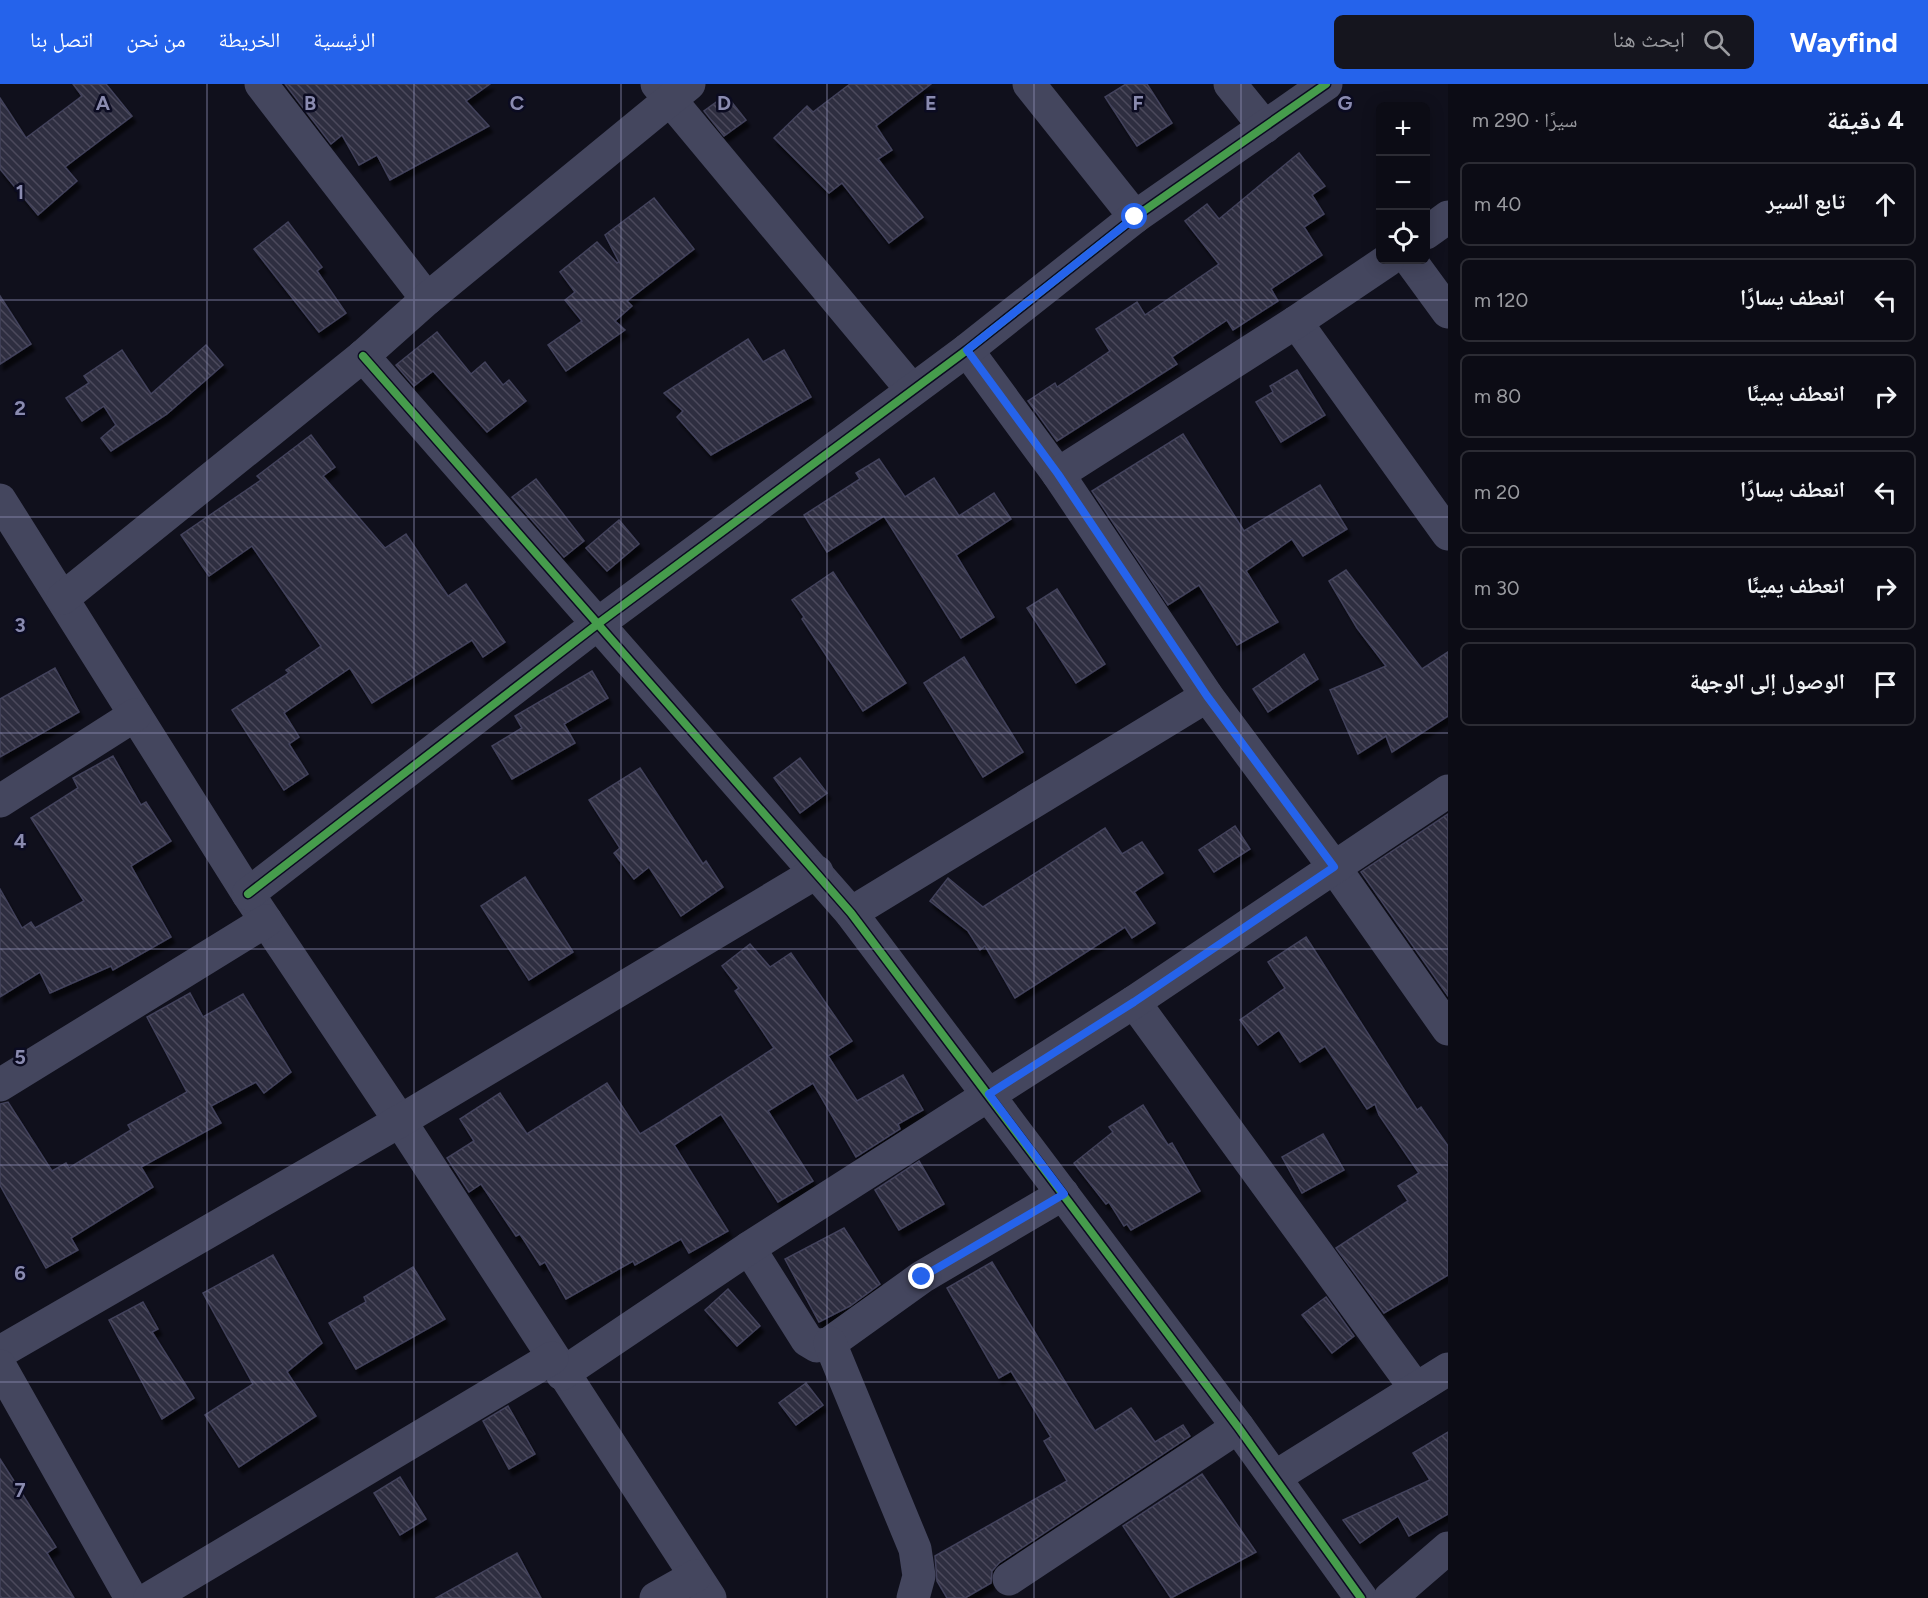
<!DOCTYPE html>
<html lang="ar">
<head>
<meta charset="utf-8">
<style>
	:root { --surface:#0c0c15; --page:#15151e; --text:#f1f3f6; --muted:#9a9ba0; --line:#2c2c34; --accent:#2563eb }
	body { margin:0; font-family:Figtree,"Noto Naskh Arabic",sans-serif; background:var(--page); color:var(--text); direction:rtl }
	.controls { position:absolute; right:18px; top:18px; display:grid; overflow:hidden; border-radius:9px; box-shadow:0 3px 15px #0003 }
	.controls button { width:54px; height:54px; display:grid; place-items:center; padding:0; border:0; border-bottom:2px solid var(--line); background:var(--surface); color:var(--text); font:30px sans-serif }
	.stop { position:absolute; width:18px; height:18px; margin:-14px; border:4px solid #2563eb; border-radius:50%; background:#fff }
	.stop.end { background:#2563eb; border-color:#fff; box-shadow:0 2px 6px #0008 }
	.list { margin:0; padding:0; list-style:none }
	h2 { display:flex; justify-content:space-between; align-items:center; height:78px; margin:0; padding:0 24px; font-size:26px }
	h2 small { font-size:20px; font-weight:400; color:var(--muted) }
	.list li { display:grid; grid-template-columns:39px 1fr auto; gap:18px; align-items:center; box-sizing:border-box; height:84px; margin:0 12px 12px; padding:0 12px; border:2px solid var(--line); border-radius:9px }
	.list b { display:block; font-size:22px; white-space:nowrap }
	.list em { font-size:20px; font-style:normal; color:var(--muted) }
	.icon { flex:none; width:33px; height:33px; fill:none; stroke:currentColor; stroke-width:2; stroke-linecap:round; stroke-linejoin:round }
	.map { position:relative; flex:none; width:1448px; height:1514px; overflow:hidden; direction:ltr }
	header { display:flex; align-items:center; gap:36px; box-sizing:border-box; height:84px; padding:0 30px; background:var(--accent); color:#fff }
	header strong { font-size:28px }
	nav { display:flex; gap:33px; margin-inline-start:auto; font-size:21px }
	.search { width:420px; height:54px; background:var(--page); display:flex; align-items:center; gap:15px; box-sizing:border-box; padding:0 21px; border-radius:9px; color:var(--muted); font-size:22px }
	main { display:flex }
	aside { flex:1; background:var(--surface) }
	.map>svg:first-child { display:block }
	.building { fill:url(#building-back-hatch); stroke:#42425b; stroke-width:1.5; filter:url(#shadow) }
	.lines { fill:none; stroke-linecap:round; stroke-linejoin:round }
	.minor { stroke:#44465e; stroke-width:33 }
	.cycleway-casing { stroke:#0b0b21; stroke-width:11 }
	.cycleway { stroke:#469c4c; stroke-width:8 }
	.route { stroke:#2563eb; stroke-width:8 }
	.grid { fill:none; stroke:#8a8bb0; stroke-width:1.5; stroke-opacity:0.55 }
	.grid-label { font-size:20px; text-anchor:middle; font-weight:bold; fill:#8a8bb0; stroke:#0b0b21; stroke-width:5; stroke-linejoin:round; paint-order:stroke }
</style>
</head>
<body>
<header>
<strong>Wayfind</strong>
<div class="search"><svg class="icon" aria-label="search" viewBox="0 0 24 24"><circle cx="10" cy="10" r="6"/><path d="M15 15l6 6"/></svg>ابحث هنا</div>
<nav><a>الرئيسية</a><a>الخريطة</a><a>من نحن</a><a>اتصل بنا</a></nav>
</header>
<main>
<aside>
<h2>4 دقيقة<small>سيرًا · 290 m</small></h2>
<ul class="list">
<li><svg class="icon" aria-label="ahead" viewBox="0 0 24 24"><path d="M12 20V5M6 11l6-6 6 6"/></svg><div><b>تابع السير</b></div><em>40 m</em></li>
<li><svg class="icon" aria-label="left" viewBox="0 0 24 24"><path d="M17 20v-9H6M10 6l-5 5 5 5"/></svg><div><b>انعطف يسارًا</b></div><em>120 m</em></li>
<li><svg class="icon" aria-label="right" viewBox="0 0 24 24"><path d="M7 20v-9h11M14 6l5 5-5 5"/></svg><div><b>انعطف يمينًا</b></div><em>80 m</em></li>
<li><svg class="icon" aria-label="left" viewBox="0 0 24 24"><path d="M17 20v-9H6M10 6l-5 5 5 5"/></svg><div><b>انعطف يسارًا</b></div><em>20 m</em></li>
<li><svg class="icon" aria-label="right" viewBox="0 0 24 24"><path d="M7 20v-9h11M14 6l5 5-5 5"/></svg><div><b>انعطف يمينًا</b></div><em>30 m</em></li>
<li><svg class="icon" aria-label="arrive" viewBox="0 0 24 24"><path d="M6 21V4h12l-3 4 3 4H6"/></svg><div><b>الوصول إلى الوجهة</b></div></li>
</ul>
</aside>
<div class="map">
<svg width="1448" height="1514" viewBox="0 0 1448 1514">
	<defs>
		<pattern id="building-back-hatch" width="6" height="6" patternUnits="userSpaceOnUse" patternTransform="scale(1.5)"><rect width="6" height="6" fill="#2e2d3f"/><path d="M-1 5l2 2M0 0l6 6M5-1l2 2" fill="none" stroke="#4b4a5c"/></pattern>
		<filter id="shadow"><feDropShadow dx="3.5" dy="6" stdDeviation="1.5" flood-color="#0009"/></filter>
	</defs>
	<rect width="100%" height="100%" fill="#10101c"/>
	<!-- building -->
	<g class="building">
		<polygon points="73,0 106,0 132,32 65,83 77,97 38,131 0,85 0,14 26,54 82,12"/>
		<polygon points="285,0 490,0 466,17 489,42 390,96 377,71 359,81 342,51 331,60"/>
		<polygon points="850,0 931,0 876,42 892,66 878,75 923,133 889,159 842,99 829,109 774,54 807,22 813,28"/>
		<polygon points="1126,0 1147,0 1172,39 1137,62 1105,13"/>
		<polygon points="726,11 746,36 724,52 704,27"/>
		<polygon points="1299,69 1325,102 1312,111 1324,130 1304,143 1322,171 1271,205 1278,217 1233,246 1227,236 1172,273 1177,280 1057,357 1028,317 1055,299 1057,303 1110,267 1096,245 1137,218 1145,231 1219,180 1185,137 1207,120 1219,135"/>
		<polygon points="654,114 694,165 627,217 632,222 615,237 625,246 566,287 548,261 582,237 565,216 575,208 560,188 597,158 617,179 619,178 605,151"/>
		<polygon points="288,138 322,183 317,187 346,229 319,248 254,165"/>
		<polygon points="0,212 31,260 0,280"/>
		<polygon points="437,248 471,290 485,278 503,301 509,296 526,317 487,348 433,287 414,302 396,281"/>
		<polygon points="748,255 763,278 784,266 811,313 711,371 677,333 683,327 664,309"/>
		<polygon points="206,261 223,281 167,330 111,367 101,354 116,341 104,322 82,337 66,314 89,299 84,292 122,266 151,310"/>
		<polygon points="1297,286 1325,331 1281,358 1256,318 1273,308 1270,302"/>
		<polygon points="1183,350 1244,447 1320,401 1347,445 1303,472 1292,455 1246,487 1278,538 1237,561 1199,501 1168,521 1092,407"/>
		<polygon points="311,351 335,383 323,392 385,464 406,450 448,512 466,500 505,558 483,573 472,556 372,619 350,584 284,629 299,653 289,660 308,690 284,706 232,626 289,589 286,586 321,562 252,462 209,492 181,451 261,396 257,392"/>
		<polygon points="879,375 905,413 934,394 959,432 994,409 1011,435 956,471 994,533 961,554 884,432 827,468 804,431 860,395 856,389"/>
		<polygon points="536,395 584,457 564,473 512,413"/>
		<polygon points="619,436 639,460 607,487 586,464"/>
		<polygon points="1346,486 1422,585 1448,568 1448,632 1392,668 1386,652 1358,670 1330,606 1386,582 1357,544 1329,497"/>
		<polygon points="833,488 906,599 863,627 802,535 804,533 792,516"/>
		<polygon points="1057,505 1105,580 1076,599 1027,524"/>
		<polygon points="1304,570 1318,595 1268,628 1253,605"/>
		<polygon points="964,573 1023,668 983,693 924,599"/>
		<polygon points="55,584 79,628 0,673 0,615"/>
		<polygon points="592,587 608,614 564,640 575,659 512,695 492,662 522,644 515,632"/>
		<polygon points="113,672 141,721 146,718 171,757 131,782 171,853 113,886 111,882 50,909 40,888 0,913 0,805 22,844 31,838 35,844 84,817 31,734 78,704 73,694"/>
		<polygon points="800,674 827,709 800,729 774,694"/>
		<polygon points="640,684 703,780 706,777 723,803 681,832 649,783 634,795 614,769 620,764 589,716"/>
		<polygon points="1448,730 1448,912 1361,788"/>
		<polygon points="1235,742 1250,765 1214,788 1199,766"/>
		<polygon points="1105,744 1122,770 1142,758 1163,789 1134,808 1155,839 1132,854 1125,843 1015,914 985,862 980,866 968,847 930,817 948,794 983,823"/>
		<polygon points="525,793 573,868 529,896 481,822"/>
		<polygon points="1306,853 1417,1026 1421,1023 1448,1062 1448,1191 1384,1229 1336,1164 1408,1117 1398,1102 1419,1089 1379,1031 1375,1020 1367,1025 1325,962 1300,978 1279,946 1258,961 1240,936 1285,904 1268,878"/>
		<polygon points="750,860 770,883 791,869 852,957 828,972 857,1017 903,991 923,1026 898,1040 900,1045 856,1073 813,999 768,1027 813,1097 778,1118 721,1030 674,1061 728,1147 689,1169 681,1155 635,1181 633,1177 566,1215 545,1178 540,1181 520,1150 516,1152 481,1100 469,1108 447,1074 474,1057 460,1035 500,1009 527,1050 607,999 640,1050 660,1038 774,964 735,907 739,904 722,882"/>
		<polygon points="190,909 203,933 243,910 291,988 264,1009 256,998 211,1022 221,1039 141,1083 153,1103 71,1154 78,1166 46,1184 0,1101 0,1020 8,1018 52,1087 66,1079 69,1084 131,1046 128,1041 187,1008 147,933"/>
		<polygon points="1143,1021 1168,1061 1172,1059 1200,1107 1131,1146 1127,1140 1124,1142 1109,1118 1106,1120 1074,1079 1113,1048 1109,1043"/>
		<polygon points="1323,1050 1344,1086 1302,1109 1282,1073"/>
		<polygon points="919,1077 944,1120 899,1146 875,1106"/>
		<polygon points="844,1144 880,1200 850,1222 819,1238 785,1175"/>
		<polygon points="273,1171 322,1259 287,1288 316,1332 239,1383 205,1331 253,1300 203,1209"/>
		<polygon points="992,1178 1095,1347 1131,1324 1155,1358 1183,1341 1190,1352 999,1479 992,1487 991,1499 965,1514 947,1514 937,1497 935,1472 1067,1397 1044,1357 1051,1353 1011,1287 999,1294 947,1204"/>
		<polygon points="413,1183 445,1235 356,1285 329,1239 366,1218 364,1213"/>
		<polygon points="728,1205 760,1242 737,1262 705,1226"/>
		<polygon points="1326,1213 1354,1252 1332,1269 1302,1231"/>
		<polygon points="143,1218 158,1245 152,1248 194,1314 162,1335 109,1236"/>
		<polygon points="806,1299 823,1321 796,1341 779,1319"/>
		<polygon points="508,1322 535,1370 509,1385 483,1337"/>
		<polygon points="1448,1348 1448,1430 1409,1452 1398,1432 1360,1459 1343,1436 1430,1396 1413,1369"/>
		<polygon points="0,1375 56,1463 47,1469 74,1514 0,1514"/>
		<polygon points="1202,1390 1256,1468 1171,1514 1123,1442"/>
		<polygon points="400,1393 426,1435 400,1451 374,1409"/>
		<polygon points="517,1469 541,1514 436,1514"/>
	</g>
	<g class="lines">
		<!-- minor -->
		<g class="minor">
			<polyline points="261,0 427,215"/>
			<polyline points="657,0 912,306"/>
			<polyline points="1029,0 1135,133"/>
			<polyline points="1230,0 1265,43"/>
			<polyline points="1426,149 1448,133"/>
			<polyline points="1410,176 1448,228"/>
			<polyline points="1296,238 1448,450"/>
			<polyline points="967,266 1058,390 1207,612 1334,783 1448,945"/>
			<polyline points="363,272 851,829 1238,1343 1361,1514"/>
			<polyline points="1058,390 1296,238 1388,176"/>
			<polyline points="0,416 248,810 400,1037 710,1514"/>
			<polyline points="63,514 363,272 427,215 689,0"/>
			<polyline points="0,717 135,631"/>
			<polyline points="248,810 599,539 967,266 1135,133 1326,0"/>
			<polyline points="851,829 1207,612"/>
			<polyline points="1134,918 1416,1305"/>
			<polyline points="0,1001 266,837"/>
			<polyline points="749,1164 807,1256 817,1262 830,1259 922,1193 1063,1110"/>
			<polyline points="830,1259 915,1465 919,1492 913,1514"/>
			<polyline points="0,1268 400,1037 817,788"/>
			<polyline points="0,1282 131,1514"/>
			<polyline points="562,1290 749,1164 1134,918 1448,707"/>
			<polyline points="1275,1393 1448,1285"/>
			<polyline points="1009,1495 1238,1343"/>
			<polyline points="150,1514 552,1274"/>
			<polyline points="656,1514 695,1492"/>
			<polyline points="1390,1514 1448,1464"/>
		</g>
		<defs>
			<g id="cycleway">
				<polyline points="363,272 851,829 1238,1343 1361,1514"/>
				<polyline points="248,810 599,539 967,266 1135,133 1326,0"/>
			</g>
		</defs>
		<!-- cycleway casing -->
		<use href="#cycleway" class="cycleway-casing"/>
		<!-- cycleway -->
		<use href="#cycleway" class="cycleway"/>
	</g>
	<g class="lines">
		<!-- route -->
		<polyline class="route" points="922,1193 1064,1110 989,1010 1134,918 1334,783 1207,612 1058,390 967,266 1135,133"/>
	</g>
	<!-- grid -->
	<path class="grid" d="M207,0v1514M414,0v1514M621,0v1514M827,0v1514M1034,0v1514M1241,0v1514M0,216h1448M0,433h1448M0,649h1448M0,865h1448M0,1081h1448M0,1298h1448"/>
	<g class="grid-label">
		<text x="103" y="26">A</text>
		<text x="310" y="26">B</text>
		<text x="517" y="26">C</text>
		<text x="724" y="26">D</text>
		<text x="931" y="26">E</text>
		<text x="1138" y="26">F</text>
		<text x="1345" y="26">G</text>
		<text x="20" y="115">1</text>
		<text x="20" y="331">2</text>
		<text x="20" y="548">3</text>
		<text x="20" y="764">4</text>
		<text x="20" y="980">5</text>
		<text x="20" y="1196">6</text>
		<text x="20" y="1413">7</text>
	</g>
</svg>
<div class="controls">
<button>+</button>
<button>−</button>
<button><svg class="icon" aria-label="locate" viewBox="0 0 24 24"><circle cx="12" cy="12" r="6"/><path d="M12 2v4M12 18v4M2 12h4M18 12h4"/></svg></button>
</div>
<div class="stop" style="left:1135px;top:133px"></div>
<div class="stop end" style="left:922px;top:1193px"></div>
</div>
</main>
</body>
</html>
